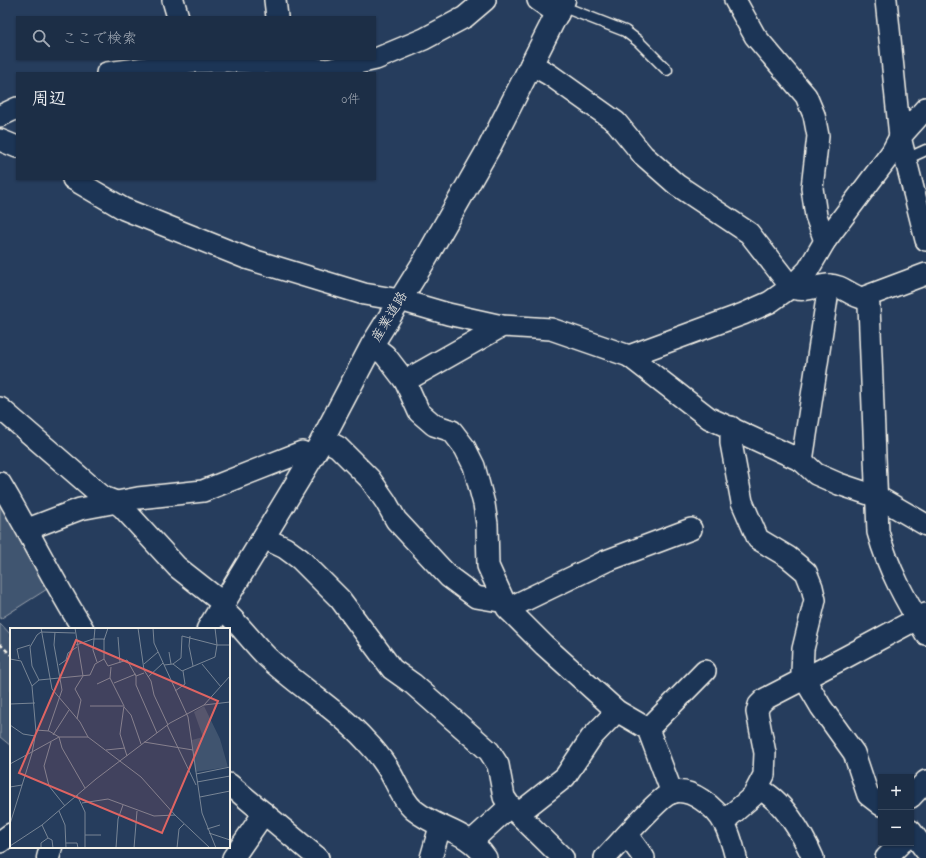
<!DOCTYPE html>
<html lang="ja">
<head>
<meta charset="utf-8">
<style>
	:root { --surface:#1c2e46; --page:#293a51; --text:#f1f3f6; --muted:#a0a8b3; --line:#3a4a5f }
	body { margin:0; font-family:"Indie Flower","Klee One",sans-serif; background:var(--page); color:var(--text) }
	.controls { position:absolute; right:12px; bottom:12px; display:grid; overflow:hidden; border-radius:0px; box-shadow:0 1px 3px #0004 }
	.controls button { width:36px; height:36px; display:grid; place-items:center; padding:0; border:0; border-bottom:1px solid var(--line); background:var(--surface); color:var(--text); font:20px sans-serif }
	.list { margin:0; padding:0; list-style:none }
	h2 { display:flex; justify-content:space-between; align-items:center; height:52px; margin:0; padding:0 16px; font-size:17px }
	h2 small { font-size:13px; font-weight:400; color:var(--muted) }
	.icon { flex:none; width:22px; height:22px; fill:none; stroke:currentColor; stroke-width:2; stroke-linecap:round; stroke-linejoin:round }
	.map { position:relative; flex:none; width:926px; height:858px; overflow:hidden }
	.search { position:absolute; background:var(--surface); box-shadow:0 1px 3px #0004; left:16px; top:16px; width:360px; height:44px; display:flex; align-items:center; gap:10px; box-sizing:border-box; padding:0 14px; border-radius:0px; color:var(--muted); font-size:15px }
	.panel { position:absolute; background:var(--surface); box-shadow:0 1px 3px #0004; left:16px; top:72px; width:360px; height:108px; border-radius:0px }
	.map>svg:first-child { display:block }
	.green { fill:#40546f; stroke:#9aa2ac }
	.lines { fill:none; stroke-linecap:round; stroke-linejoin:round }
	.service-casing { stroke:#f4f1e8; stroke-width:13 }
	.minor-casing { stroke:#f4f1e8; stroke-width:24 }
	.tertiary-casing { stroke:#f4f1e8; stroke-width:25 }
	.path { stroke:#f4f1e8; stroke-width:2.5; stroke-dasharray:4 3; stroke-linecap:butt }
	.service { stroke:#1d3557; stroke-width:10 }
	.minor { stroke:#1d3557; stroke-width:21 }
	.tertiary { stroke:#1d3557; stroke-width:22 }
	.labels { text-anchor:middle; dominant-baseline:central; stroke-width:4; stroke-linejoin:round; paint-order:stroke }
	.street-label { font-size:14px; fill:#f4f1e8; stroke:#1d3557 }
	.inset-road { fill:none; stroke:#788595; stroke-width:1 }
	.view { fill:#df6462; fill-opacity:0.15; stroke:#df6462; stroke-width:2 }
	.inset-edge { fill:none; stroke:#f4f1e8; stroke-width:2 }
</style>
</head>
<body>
<div class="map">
<svg width="926" height="858" viewBox="0 0 926 858">
	<rect width="100%" height="100%" fill="#263d5d"/>
	<filter id="ink" filterUnits="userSpaceOnUse"><feTurbulence type="fractalNoise" baseFrequency=".025" numOctaves="2"/><feDisplacementMap in="SourceGraphic" scale="8" xChannelSelector="R" yChannelSelector="G"/><feConvolveMatrix kernelMatrix="1 2 1 2 8 2 1 2 1" color-interpolation-filters="sRGB"/></filter>
	<g filter="url(#ink)">
		<!-- green -->
		<g class="green">
			<polygon points="0,483 55,584 0,619"/>
			<polygon points="0,623 11,635 11,746 0,737"/>
		</g>
		<g class="lines">
			<defs>
				<g id="service">
					<polyline points="561,6 625,31 638,41 667,70"/>
					<polyline points="904,160 926,150"/>
				</g>
				<g id="minor">
					<polyline points="173,0 178,17"/>
					<polyline points="275,0 277,17"/>
					<polyline points="538,0 558,14"/>
					<polyline points="735,0 755,36 806,96 814,115 818,136 812,188 816,216 825,241"/>
					<polyline points="886,0 900,137 926,240"/>
					<path d="M531,64l19,11 66,47 27,33 34,30 72,48 42,54c12,6 24,-1 37,-2 15,0 21,10 34,13l64,-24"/>
					<polyline points="107,73 190,62 223,61 281,64 327,70 376,59 424,39 465,17 485,0"/>
					<polyline points="0,116 17,108"/>
					<polyline points="0,140 17,147"/>
					<polyline points="73,179 124,209 246,258 364,294 400,300 448,314 502,326 551,329 629,356 743,314 770,302 791,287 808,270 825,241 892,152 900,137 926,108"/>
					<path d="M866,297l3,9 9,226c10,37 28,69 48,102"/>
					<polyline points="372,345 385,355 405,381 419,412 434,425 452,431 465,448 474,466 484,504 487,524 488,566 507,608 544,645 617,711 648,729 672,793"/>
					<polyline points="629,356 709,418 802,461 816,474 839,484 878,497 926,525"/>
					<polyline points="405,381 502,326"/>
					<polyline points="0,408 103,497 116,502 123,508 177,567 224,604"/>
					<polyline points="731,427 731,443 742,502 758,539 788,557 806,572 812,587 815,600 803,649 802,672 804,678 821,707 854,753 868,795 881,805"/>
					<polyline points="323,439 338,447 370,479 386,502 396,520 449,577 476,597 505,602"/>
					<polyline points="802,461 829,285"/>
					<path d="M0,483c29,48 53,98 83,146"/>
					<polyline points="28,529 80,509 138,498 203,491 302,452 313,456"/>
					<polyline points="264,538 285,548 300,559 340,599 392,669 413,684 489,751 498,765 504,797 510,806"/>
					<path d="M221,608c18,15 30,33 46,49 32,30 70,52 99,84 8,8 15,17 21,26 9,14 15,33 27,43 26,21 52,19 72,48"/>
					<polyline points="510,611 515,605 606,561 691,529"/>
					<polyline points="648,729 705,671"/>
					<polyline points="229,784 318,858"/>
					<path d="M758,789c24,9 45,46 55,69"/>
					<polyline points="911,797 926,781"/>
					<polyline points="518,814 565,777 591,738 617,711"/>
					<polyline points="724,821 753,796 764,775 765,753 757,712 759,705 765,699 846,657 926,614"/>
					<polyline points="911,831 926,851"/>
					<polyline points="627,835 644,858"/>
					<polyline points="472,841 510,806 563,858"/>
					<polyline points="0,842 11,834"/>
					<polyline points="233,858 264,813"/>
					<polyline points="431,858 440,827"/>
					<path d="M605,858c12,-12 54,-61 66,-65 19,-7 45,15 53,30 6,11 9,23 12,35"/>
					<polyline points="886,858 901,843"/>
				</g>
				<g id="tertiary">
					<polyline points="208,629 319,446 372,345 425,260 490,146 564,0"/>
					<polyline points="48,858 51,847"/>
				</g>
			</defs>
			<!-- service casing -->
			<use href="#service" class="service-casing"/>
			<!-- minor casing -->
			<use href="#minor" class="minor-casing"/>
			<!-- tertiary casing -->
			<use href="#tertiary" class="tertiary-casing"/>
			<!-- path -->
			<polyline class="path" points="0,644 11,655"/>
			<!-- service -->
			<use href="#service" class="service"/>
			<!-- minor -->
			<use href="#minor" class="minor"/>
			<!-- tertiary -->
			<use href="#tertiary" class="tertiary"/>
		</g>
	</g>
	<g class="labels">
		<!-- street labels -->
		<g class="street-label">
			<text transform="translate(390 317) rotate(-59)">産業道路</text>
		</g>
	</g>
	<!-- overview -->
	<g transform="translate(10 628)">
		<rect width="220" height="220" fill="#263d5d"/>
		<path d="M194,78l16,33 8,28 -33,5 -3,-32 11,-3 -9,-25z" fill="#40546f"/>
		<path class="inset-road" d="M31,0l11,61 28,33 8,15M65,0l8,48 -8,13 6,11 -4,19M85,0l-2,22 4,12M128,0l6,42 7,11 3,14 14,30M143,0l1,15 34,74 14,96 14,35M180,8l-1,10 4,20M108,9l2,26M94,12l4,-12M66,17l17,-6h11v20l4,7 19,-6 9,16 8,-3M159,24l2,12M0,31l11,2 11,25 4,46 -4,21 -22,71M9,31l-2,-10 13,-4M134,36l14,-12M163,36l9,7 33,-14 2,-12 -2,-17M192,36l19,23M49,37l7,-5 2,-7 9,-6M154,37l9,-1 8,-6 1,-22 35,9h13M101,39l-1,11 14,28 -4,28 7,22M126,48v9l21,48M138,49l15,-14M29,52l-7,-14 -2,-19 7,-12 4,-3 34,1M104,55l22,-9M87,56l13,-6M22,58l7,-6 51,-5 5,-11 9,-5M165,63l10,-7 -2,-13M0,76l25,-1M194,77l26,-3M80,78h33M114,79l7,8 10,29M0,97l13,9 12,2M157,97l29,60M26,102l13,1 10,6 3,11 23,40M38,103l14,-41 -8,-45 1,-13M43,107l16,-25M41,114l-7,24 5,20 16,20M134,114l49,8M96,122l19,-2M0,136l49,-27h29l53,40 34,38 35,33M186,146l34,-7M187,154l33,-6M0,159l12,-2M67,167l8,17v36M190,169l30,-6M72,175l26,-4 46,17 21,-1M49,183l6,14 1,23M32,197l6,13 4,2 1,8M197,201l13,-4M199,205l21,7M75,207h16M56,215h11l1,5M0,218l32,-21 54,-46 74,-56 34,-18 26,-29M31,220v-5l7,-5M106,220l2,-29 5,-14M124,220l3,-37M167,220l2,-19 5,-5"/>
		<path class="view" d="M66,12l142,61 -56,132 -143,-60z"/>
		<rect width="220" height="220" class="inset-edge"/>
	</g>
</svg>
<div class="controls">
<button>+</button>
<button>−</button>
</div>
<div class="search"><svg class="icon" aria-label="search" viewBox="0 0 24 24"><circle cx="10" cy="10" r="6"/><path d="M15 15l6 6"/></svg>ここで検索</div>
<section class="panel">
<h2>周辺<small>0件</small></h2>
<ul class="list">
</ul>
</section>
</div>
</body>
</html>
